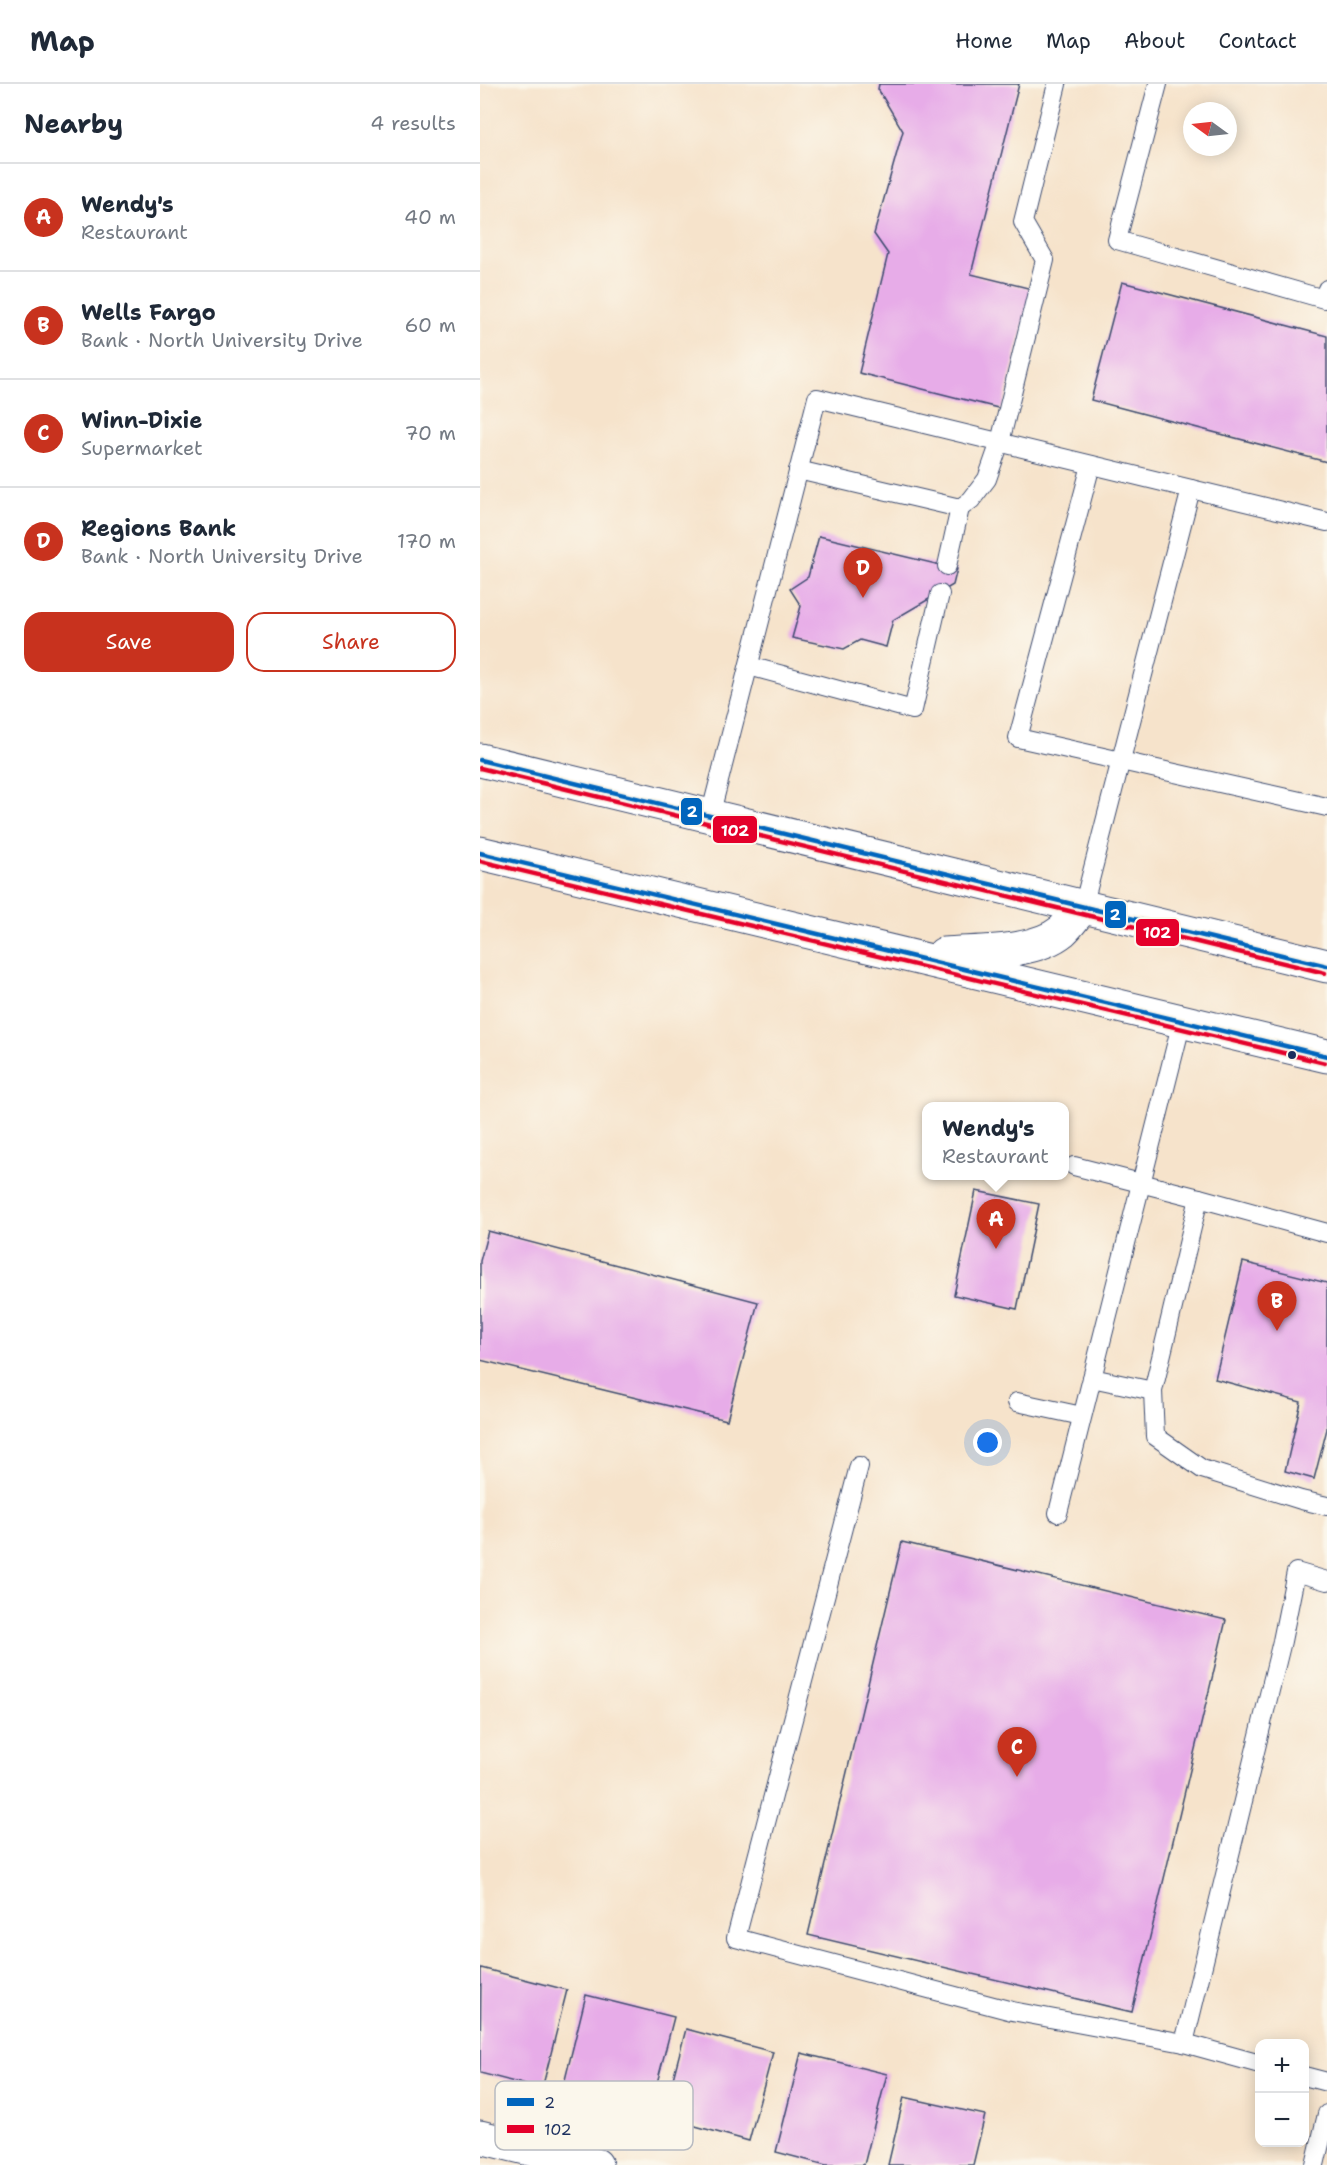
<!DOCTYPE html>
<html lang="en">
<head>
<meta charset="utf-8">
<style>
	:root { --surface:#fff; --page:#f6f6f7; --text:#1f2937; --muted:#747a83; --line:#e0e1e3; --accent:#c8321e }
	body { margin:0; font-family:"Shantell Sans",sans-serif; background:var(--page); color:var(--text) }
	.controls { position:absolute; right:18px; bottom:18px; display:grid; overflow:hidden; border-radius:12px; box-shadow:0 3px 15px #0003 }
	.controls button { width:54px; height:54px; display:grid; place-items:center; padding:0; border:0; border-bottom:2px solid var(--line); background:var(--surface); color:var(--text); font:30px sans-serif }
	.compass { position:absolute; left:703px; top:18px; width:54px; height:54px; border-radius:50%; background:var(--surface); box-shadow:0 3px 15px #0003; rotate:285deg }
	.you { position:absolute; left:508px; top:1359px; width:21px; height:21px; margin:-15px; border:4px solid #fff; border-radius:50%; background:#1a73e8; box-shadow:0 0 0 9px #1a73e833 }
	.badge { display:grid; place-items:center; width:39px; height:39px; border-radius:50%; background:var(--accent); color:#fff; font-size:20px; font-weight:700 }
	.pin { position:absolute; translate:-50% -50px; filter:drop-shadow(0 2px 3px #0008) }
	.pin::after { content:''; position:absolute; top:32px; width:21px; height:18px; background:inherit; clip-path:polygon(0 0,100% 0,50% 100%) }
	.popup { position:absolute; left:442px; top:1018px; width:147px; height:78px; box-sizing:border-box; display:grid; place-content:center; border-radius:12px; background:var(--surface); filter:drop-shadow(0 2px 4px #0005); font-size:20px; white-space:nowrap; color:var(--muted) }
	.popup b { font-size:22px; color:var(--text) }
	.popup::after { content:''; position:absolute; left:50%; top:100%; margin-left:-12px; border:12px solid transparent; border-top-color:var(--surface) }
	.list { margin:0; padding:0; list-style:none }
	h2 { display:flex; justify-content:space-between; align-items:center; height:78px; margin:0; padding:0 24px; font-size:26px }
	h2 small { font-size:20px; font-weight:400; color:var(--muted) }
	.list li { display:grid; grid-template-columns:39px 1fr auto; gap:18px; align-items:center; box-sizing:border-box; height:108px; padding:0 24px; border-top:2px solid var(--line) }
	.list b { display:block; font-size:22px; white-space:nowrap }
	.list p { margin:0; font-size:20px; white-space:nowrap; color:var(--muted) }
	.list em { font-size:20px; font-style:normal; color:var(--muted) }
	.actions { display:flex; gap:12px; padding:18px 24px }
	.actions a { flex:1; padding:14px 0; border:2px solid var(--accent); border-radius:18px; text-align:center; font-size:21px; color:var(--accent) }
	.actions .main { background:var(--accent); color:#fff }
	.map { position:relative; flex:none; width:847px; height:2081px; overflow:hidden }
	header { display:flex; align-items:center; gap:36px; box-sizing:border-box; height:84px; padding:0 30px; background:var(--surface); border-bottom:2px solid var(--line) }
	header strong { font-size:28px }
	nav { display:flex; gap:33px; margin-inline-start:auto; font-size:21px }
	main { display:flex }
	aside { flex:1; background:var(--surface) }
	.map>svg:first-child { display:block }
	.building { fill:#e7ace8 }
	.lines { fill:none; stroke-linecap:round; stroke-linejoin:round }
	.lane-casing { stroke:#3c4a6e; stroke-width:20 }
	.street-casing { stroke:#3c4a6e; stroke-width:35 }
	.primary-casing { stroke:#3c4a6e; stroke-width:35 }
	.lane { stroke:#fff; stroke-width:18 }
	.street { stroke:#fff; stroke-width:33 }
	.primary { stroke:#fff; stroke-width:33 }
	.bus-1-casing { stroke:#fbf7ec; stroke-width:9 }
	.bus-2-casing { stroke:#fbf7ec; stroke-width:9 }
	.bus-1 { stroke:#0065bd; stroke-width:4.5 }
	.bus-2 { stroke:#e4002b; stroke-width:4.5 }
	.bus-dot { fill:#1b2f5e; stroke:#fbf7ec; stroke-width:2 }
	.key { fill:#fbf7ec; stroke:#b8bbc1; stroke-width:1.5 }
	.key-label { font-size:16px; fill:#1b2f5e }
	.line-badge { stroke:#fbf7ec; stroke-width:2 }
	.badge-label { font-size:16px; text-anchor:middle; font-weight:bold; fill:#fff }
</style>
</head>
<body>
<header>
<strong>Map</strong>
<nav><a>Home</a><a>Map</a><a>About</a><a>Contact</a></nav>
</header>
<main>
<aside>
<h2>Nearby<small>4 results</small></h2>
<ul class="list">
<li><span class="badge">A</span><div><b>Wendy's</b><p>Restaurant</p></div><em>40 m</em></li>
<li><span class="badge">B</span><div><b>Wells Fargo</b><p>Bank · North University Drive</p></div><em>60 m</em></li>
<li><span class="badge">C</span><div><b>Winn-Dixie</b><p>Supermarket</p></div><em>70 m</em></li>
<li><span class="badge">D</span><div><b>Regions Bank</b><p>Bank · North University Drive</p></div><em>170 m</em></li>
</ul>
<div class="actions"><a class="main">Save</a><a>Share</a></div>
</aside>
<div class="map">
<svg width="847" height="2081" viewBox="0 0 847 2081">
	<rect width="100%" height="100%" fill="#fbf7ec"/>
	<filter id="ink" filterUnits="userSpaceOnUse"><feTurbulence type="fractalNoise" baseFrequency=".0167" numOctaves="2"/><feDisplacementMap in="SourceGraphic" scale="12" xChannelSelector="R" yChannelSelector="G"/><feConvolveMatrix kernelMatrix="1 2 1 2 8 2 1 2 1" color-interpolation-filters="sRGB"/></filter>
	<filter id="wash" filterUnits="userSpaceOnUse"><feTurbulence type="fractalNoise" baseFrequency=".008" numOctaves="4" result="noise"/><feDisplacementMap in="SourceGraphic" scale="24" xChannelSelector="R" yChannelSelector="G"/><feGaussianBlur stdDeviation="1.35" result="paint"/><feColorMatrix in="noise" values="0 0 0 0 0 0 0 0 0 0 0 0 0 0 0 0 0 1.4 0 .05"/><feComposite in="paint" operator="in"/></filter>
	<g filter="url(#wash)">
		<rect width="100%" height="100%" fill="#f6e3cb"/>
		<g id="blocks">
			<!-- building -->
			<g class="building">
				<polygon points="399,0 539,0 491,190 552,205 522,325 379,289 408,170 394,150 423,47 398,5"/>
				<polygon points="642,198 847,252 847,378 611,316"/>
				<polygon points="339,452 477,485 473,501 413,536 406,563 380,556 364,565 312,554 321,522 310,505 328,493"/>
				<polygon points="496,1107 559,1120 537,1225 474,1211"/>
				<polygon points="8,1147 278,1218 247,1336 0,1276 0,1177"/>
				<polygon points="763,1178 847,1199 847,1345 834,1395 805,1387 821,1318 735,1295"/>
				<polygon points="422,1458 746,1536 652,1928 328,1851"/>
				<polygon points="1,1884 87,1906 62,2005 0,1989"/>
				<polygon points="106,1911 194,1933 168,2034 81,2012"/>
				<polygon points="206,1945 293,1968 269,2057 183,2033"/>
				<polygon points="321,1969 407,1990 384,2081 346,2081 296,2068"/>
				<polygon points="424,2013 505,2031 493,2081 408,2081"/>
			</g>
		</g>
	</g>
	<g filter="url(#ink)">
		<use href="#blocks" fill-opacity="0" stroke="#3c4a6e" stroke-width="1.5"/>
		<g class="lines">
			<defs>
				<g id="lane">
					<polyline points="678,0 637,156 844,215 847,205"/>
					<polyline points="611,381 538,654 847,723"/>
					<polyline points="318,386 480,424 467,482"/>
					<polyline points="480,424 491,416 507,395 520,358 565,176 543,138 577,0"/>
					<polyline points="269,582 433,626 460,510"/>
					<polyline points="230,732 337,314 847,438"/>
					<polyline points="603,823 711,405"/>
					<polyline points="594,1082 719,1114 673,1307 612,1294"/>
					<polyline points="719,1114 847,1149"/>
					<polyline points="673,1307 675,1352 722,1385 821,1416 847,1422"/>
					<polyline points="537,1318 602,1332"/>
					<polyline points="379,1382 256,1854 532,1927 704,1959"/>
					<polyline points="578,1429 702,937"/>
					<polyline points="780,1980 704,1959 802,1557 816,1488 847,1497"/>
					<polyline points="824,1992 847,1998"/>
					<polyline points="835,2081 847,2030"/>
				</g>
				<polyline id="street" points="0,2053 116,2081"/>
				<g id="primary">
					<polyline points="0,676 847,882"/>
					<polyline points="0,769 847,972"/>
					<path d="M464,870c35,-3 90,0 118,-23 8,-7 14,-17 21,-24"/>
				</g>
			</defs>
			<!-- lane casing -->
			<use href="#lane" class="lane-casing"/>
			<!-- street casing -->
			<use href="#street" class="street-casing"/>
			<!-- primary casing -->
			<use href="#primary" class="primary-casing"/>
			<!-- lane -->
			<use href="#lane" class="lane"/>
			<!-- street -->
			<use href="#street" class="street"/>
			<!-- primary -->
			<use href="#primary" class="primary"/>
			<defs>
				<g id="bus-1">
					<polyline points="0,676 847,882"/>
					<polyline points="0,769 847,972"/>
				</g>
				<g id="bus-2">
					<polyline points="0,684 845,889"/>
					<polyline points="0,777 845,979"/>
				</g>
			</defs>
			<!-- bus-1 casing -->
			<use href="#bus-1" class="bus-1-casing"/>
			<!-- bus-2 casing -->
			<use href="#bus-2" class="bus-2-casing"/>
			<!-- bus-1 -->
			<use href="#bus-1" class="bus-1"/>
			<!-- bus-2 -->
			<use href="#bus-2" class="bus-2"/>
		</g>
	</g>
	<!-- markers -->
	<circle class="bus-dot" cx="812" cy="971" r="5"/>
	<!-- legend -->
	<rect x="15" y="1997" width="198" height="69" rx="9" class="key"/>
	<rect x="27" y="2014" width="27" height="8" fill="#0065bd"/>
	<rect x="27" y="2041" width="27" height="8" fill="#e4002b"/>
	<g class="key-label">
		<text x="64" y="2024">2</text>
		<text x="64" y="2051">102</text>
	</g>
	<g class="line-badge">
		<rect x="200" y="713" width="23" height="29" rx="6" fill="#0065bd"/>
		<rect x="232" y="731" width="46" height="29" rx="6" fill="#e4002b"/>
		<rect x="624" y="816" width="23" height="29" rx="6" fill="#0065bd"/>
		<rect x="655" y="834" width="45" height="29" rx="6" fill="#e4002b"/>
	</g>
	<g class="badge-label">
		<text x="212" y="733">2</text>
		<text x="255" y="752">102</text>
		<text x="635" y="836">2</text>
		<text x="677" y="854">102</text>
	</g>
</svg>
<div class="controls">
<button>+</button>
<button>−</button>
</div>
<svg class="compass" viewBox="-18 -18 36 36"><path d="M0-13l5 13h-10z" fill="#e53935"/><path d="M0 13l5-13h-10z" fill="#747a83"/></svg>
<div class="you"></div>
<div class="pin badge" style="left:516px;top:1165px">A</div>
<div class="popup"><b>Wendy's</b>Restaurant</div>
<div class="pin badge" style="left:797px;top:1247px">B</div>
<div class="pin badge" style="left:537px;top:1693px">C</div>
<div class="pin badge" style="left:383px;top:514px">D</div>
</div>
</main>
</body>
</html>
